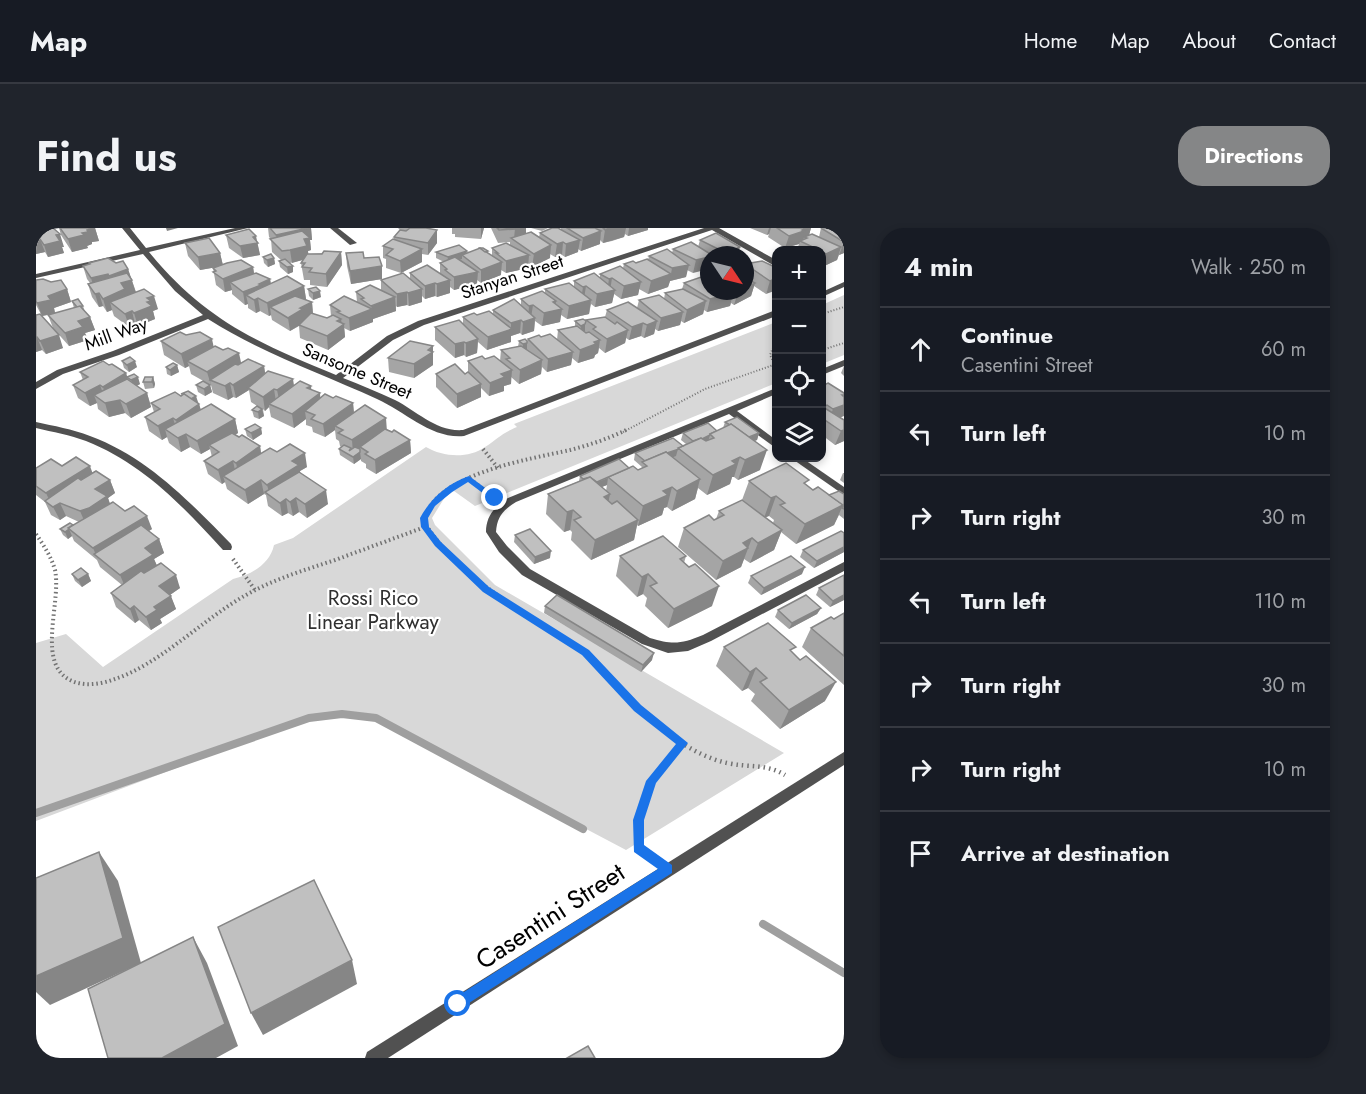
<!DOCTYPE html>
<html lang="en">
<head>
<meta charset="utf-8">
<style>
	:root { --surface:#171b24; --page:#20242c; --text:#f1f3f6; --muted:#9ea1a6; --line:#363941; --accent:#858687 }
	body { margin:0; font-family:Jost,sans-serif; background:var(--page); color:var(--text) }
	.controls { position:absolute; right:18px; top:18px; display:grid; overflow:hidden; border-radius:12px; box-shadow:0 3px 9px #0003 }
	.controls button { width:54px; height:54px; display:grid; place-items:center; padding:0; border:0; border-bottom:2px solid var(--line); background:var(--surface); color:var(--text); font:30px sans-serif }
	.compass { position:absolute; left:664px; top:18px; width:54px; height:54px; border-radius:50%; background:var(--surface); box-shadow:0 3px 9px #0003; rotate:125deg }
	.stop { position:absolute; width:18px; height:18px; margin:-14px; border:4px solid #1a73e8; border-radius:50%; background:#fff }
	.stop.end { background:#1a73e8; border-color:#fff; box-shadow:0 2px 6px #0008 }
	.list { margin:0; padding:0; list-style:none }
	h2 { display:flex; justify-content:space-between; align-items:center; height:78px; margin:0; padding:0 24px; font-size:26px }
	h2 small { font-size:20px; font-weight:400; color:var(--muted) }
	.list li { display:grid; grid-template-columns:39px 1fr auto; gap:18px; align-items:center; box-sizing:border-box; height:84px; padding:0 24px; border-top:2px solid var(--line) }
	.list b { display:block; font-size:22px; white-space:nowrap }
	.list p { margin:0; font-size:20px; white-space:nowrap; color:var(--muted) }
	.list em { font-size:20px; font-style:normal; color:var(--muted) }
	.icon { flex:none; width:33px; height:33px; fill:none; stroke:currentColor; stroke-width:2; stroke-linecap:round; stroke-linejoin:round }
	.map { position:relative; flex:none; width:808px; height:830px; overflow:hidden; border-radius:24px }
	header { display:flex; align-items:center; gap:36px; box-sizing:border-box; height:84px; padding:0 30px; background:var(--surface); border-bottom:2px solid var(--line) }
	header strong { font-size:28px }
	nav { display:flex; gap:33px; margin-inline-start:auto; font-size:21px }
	.intro { display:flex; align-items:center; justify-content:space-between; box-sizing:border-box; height:144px; padding:0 36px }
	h1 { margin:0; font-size:42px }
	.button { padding:15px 27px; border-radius:24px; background:var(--accent); color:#fff; font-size:21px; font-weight:700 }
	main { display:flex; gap:36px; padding:0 36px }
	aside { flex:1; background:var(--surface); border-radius:24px; box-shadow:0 3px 9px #0003 }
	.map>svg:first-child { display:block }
	.green { fill:#d8d8d8 }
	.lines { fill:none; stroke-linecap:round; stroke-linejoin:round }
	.stream { stroke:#9f9f9f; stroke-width:8 }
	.path-far2 { stroke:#737373; stroke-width:2; stroke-dasharray:1 2; stroke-linecap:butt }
	.path-far1 { stroke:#737373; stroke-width:4; stroke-dasharray:1.5 3; stroke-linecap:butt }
	.path { stroke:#737373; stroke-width:4.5; stroke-dasharray:1.5 4; stroke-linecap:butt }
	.street { fill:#515151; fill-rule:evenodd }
	.wall { fill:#a5a5a5; fill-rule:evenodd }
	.shaded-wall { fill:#868686 }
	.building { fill:#c0c0c0; stroke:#868686; stroke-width:1.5 }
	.route { fill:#1a73e8 }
	.labels { text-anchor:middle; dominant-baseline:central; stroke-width:4.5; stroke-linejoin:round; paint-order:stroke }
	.far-street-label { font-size:18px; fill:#000; stroke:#fff }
	.park-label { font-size:21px; fill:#2f2f2f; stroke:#fff }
	.near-street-label { font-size:26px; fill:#000; stroke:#fff }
</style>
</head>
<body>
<header>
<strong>Map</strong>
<nav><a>Home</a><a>Map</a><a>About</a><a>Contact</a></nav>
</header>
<div class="intro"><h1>Find us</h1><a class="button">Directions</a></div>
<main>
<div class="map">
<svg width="808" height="830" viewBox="0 0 808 830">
	<rect width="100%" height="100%" fill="#fff"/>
	<!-- green -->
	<g class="green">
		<polygon points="808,67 808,127 786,136 786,77"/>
		<path d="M740,94v61l-301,123 -21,-15 -9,6 -13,21 3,7 60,60 289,168 -158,97 -250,-132c-25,-7 -42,-5 -67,0l-273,103v-178l30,-9 37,33 130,-88c18,-4 37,-15 41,-34l19,-7 133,-91c17,10 42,12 59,0 14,-9 15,-13 32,-20l-3,-3z"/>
	</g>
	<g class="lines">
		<!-- stream -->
		<g class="stream">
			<polyline points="0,585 273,490 306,486 340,490 547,601"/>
			<polyline points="727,696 808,745"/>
		</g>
		<!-- path-far2 -->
		<g class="path-far2">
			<polyline points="786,86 808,79"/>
			<polyline points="786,122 808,115"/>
			<polyline points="739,137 734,127 740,113"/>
			<polyline points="587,204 669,161 740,136"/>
		</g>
		<!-- path-far1 -->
		<g class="path-far1">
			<path d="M590,202c-18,9 -37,15 -56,20 -39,9 -139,24 -146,72 41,64 101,87 159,130 18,13 33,33 49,49"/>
			<polyline points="447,221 462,240"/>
			<polyline points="434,251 456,268"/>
			<path d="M0,306c8,12 15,22 19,36 6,29 -14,80 6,103 12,14 34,13 51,7 46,-14 91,-61 134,-85 28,-16 59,-25 89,-35 30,-11 60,-22 90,-33"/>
			<polyline points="197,331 219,362"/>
		</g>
		<!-- path -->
		<g class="path">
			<path d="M594,472c25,26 61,55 97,63 22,5 38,0 58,12"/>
			<path d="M618,631l-16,-11c0,-54 13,-65 45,-105"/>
		</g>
		<!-- street -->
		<g class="street">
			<path d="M86,0h8l16,20 89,-20h13l-99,24c55,67 108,91 187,123l51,-39 31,-15 286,-93h15l57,32v5h-3l-61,-35 -288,95 -31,15 -50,38c18,7 35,14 52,22 22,11 41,32 68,30l310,-119h3v5l-312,120c-33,3 -58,-24 -87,-37 -57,-26 -116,-46 -169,-80l-89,36 -56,19 -27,15v-7l21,-12 56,-19 90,-36 -28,-24 -32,-37 -107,24v-4l104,-24z"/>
			<polygon points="294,0 302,0 321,15 314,17"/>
			<polygon points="808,54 808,59 786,69 786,64"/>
			<polygon points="808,132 808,138 786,147 786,141"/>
			<path d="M740,160v6l-39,17 39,29v7l-3,-1 -44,-32 -213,88c-13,8 -19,15 -20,30l11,14 23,23 120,69c23,7 31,6 53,-3l141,-73v9l-133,70 -23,10 -20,2 -26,-9 -120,-69 -23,-23 -13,-20c0,-16 9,-26 22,-34z"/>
			<path d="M0,194c18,4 36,7 54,14 57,21 99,65 141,108l1,3 -1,3h-8c-40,-44 -81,-87 -137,-109 -16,-6 -33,-9 -50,-13z"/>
			<polygon points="755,230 766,230 808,259 808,267"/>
			<polygon points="808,524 808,537 352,830 329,830 331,824"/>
		</g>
	</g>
	<!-- wall -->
	<g class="wall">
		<polygon points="23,0 59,0 63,13 56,14 56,16 51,18 52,20 36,24 25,7"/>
		<polygon points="232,0 275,0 276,12 274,12 275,22 272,23 272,26 305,24 306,37 291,59 274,57 274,52 268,52 265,35 267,32 254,35 257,44 252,46 244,39 243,33 245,32 236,24 235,11 233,9"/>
		<polygon points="362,0 390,0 401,15 392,27 386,26 386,34 365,45 350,40 350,31 347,30 347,18 358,11 358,9 364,2"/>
		<polygon points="416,0 448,0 445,11 419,9 419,6 416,6"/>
		<polygon points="455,0 490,0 490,5 503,9 504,5 525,2 525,0 612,0 612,2 592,8 589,6 588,9 576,13 567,15 564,12 564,16 545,23 542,21 542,24 529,29 526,27 519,29 514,26 514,30 496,39 492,35 492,40 470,45 465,42 465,47 445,55 441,52 441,56 418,62 414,59 414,65 401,69 399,68 389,71 386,68 386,74 373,78 371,77 361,79 360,78 360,83 337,91 337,94 314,103 308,100 309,109 292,122 264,110 263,98 254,103 236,92 235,87 233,88 224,83 220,85 212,80 212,76 209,77 196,66 196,62 189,64 180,57 177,40 181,39 164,42 152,28 149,15 184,25 187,37 217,39 218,45 234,51 235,56 268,58 270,71 269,71 276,74 277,86 291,90 295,88 294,77 321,74 320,64 345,63 345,52 374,51 374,45 404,46 404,35 408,34 400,30 400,24 431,25 452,23 452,25 456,28 456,20 474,17 474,14 462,15"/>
		<polygon points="495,0 512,0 506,3"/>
		<polygon points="714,0 775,0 773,7 783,9 785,0 808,0 808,25 803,27 801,32 786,39 786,22 761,22 763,16 749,20 732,9 733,6 731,7"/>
		<polygon points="0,1 28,19 26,19 28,25 12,29 9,24 0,26"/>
		<polygon points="190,7 221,14 224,27 207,30 193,20"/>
		<polygon points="664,12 702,27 673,27 657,45 651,42 650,49 634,53 632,59 612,66 603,61 602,67 585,71 578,66 576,75 559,79 555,76 553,86 531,91 525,87 524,94 506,98 499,93 498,103 486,107 484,105 475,108 475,114 451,122 442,114 441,125 430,129 428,127 419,130 399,112 399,99 427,96 427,89 457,86 457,82 485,77 485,71 509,65 509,61 538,59 538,53 564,50 564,46 587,40 588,36 612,32 613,28 636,25 637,21 662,19"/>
		<polygon points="310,25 328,30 346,38 346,51 315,56 311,38"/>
		<polygon points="227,29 238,30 239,36 232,39 228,35"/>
		<polygon points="80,35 92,41 100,64 122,81 117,83 119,91 102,98 99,96 93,99 78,88 76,82 71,84 67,78 63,79 56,69 52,56 54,55 51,51 47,38"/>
		<polygon points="709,36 741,40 730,66 718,58 715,68 698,77 695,75 694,78 671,84 668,82 667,86 648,95 645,93 644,97 622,103 619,101 618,106 608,110 605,108 593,112 590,110 589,115 569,125 563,120 562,125 559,127 558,130 542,135 536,130 535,137 511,144 506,139 505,146 483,156 475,149 475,156 468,158 468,163 453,168 445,160 445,169 421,180 400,159 400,146 429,146 432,145 432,133 449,131 464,133 465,122 482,119 483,113 491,113 492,111 505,109 521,112 522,102 539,98 539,93 550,93 550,92 569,89 571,82 601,80 603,72 628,71 629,65 646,61 648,55 673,63 709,63"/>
		<polygon points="0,52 31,61 35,74 18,80 19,85 38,80 36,73 47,78 49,84 54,89 59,102 49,105 52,112 33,118 17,100 12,87 6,88 0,77"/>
		<polygon points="272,61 285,69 277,72 273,68"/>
		<polygon points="0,87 27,120 10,126 6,122 0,124"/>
		<polygon points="150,107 177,119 205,135 228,138 229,145 258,157 275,158 275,162 284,165 284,171 297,170 317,175 318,184 356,204 374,212 375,225 340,246 330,240 330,236 325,233 325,231 318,236 304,227 303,221 305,219 304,218 303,213 300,211 299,202 289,209 277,204 276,199 270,197 270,191 258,200 235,189 233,179 229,183 227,181 228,188 223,191 218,189 216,182 226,181 215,174 213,162 200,170 197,169 192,172 177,165 175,157 174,157 176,164 169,168 162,164 160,157 171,155 155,146 153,138 149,140 128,127 125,113"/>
		<polygon points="397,118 397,137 378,150 353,144 352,130"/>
		<polygon points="86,133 101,139 93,144 88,140"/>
		<polygon points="73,137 90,145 91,149 104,156 101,158 111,165 115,179 95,190 89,185 73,189 62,181 61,175 54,178 42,170 37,157 47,152 44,144"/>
		<polygon points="141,137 143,144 135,148 131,146 130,139"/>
		<polygon points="808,138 808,148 805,145"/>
		<polygon points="117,149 119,156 118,160 109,161 107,154"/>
		<polygon points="786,158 804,190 808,192 808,213 799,217 786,207"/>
		<polygon points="162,174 163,176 165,182 199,191 202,205 199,207 224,218 225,225 241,224 271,239 264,243 264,245 292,276 271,290 263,284 257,288 252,285 246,288 232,278 230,267 228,266 212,276 191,261 189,254 186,256 172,246 168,233 176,229 174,221 165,226 154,219 145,224 133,215 131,209 126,212 113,203 109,189 118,184 115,175"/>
		<path d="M689,194l34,11 -2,7 -3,1 6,29 -22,10 -4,-3h-2l-2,7 -23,11 -9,-7 -3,11 -23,12 -5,-4 -3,1 -2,7 -24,11 -1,-1 -3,15 -43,20 -20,-20 1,-8 -2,-2 -6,2 -18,-18 2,-20 31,-13 1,-5 49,-8 9,2 3,-1 1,-2 -8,-7 1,-7 48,-7 3,-2 -5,-4 2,-7 34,-2 6,-3zM571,257l-1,6 -4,-4z"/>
		<polygon points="225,200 226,206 217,212 211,208 209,201"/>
		<polygon points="26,238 57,245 74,252 79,265 72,270 74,276 116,301 113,303 123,311 128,325 118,331 121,338 144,360 134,367 140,381 124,391 126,395 115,402 103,392 99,395 80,379 75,365 86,357 64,339 61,332 38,313 36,308 32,311 27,307 24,301 37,297 43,294 30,288 24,292 15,287 9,274 0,267 0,240"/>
		<polygon points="807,245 808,245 808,255 804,252"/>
		<path d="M713,253l58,4 6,5 16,5 15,-1v25l-5,-4 -5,10 -38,19 -15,-12 -7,18 -24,13 -6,-4 -3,8 -25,13 -38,-33 6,-19 32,-9 3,-8 23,-11zM733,288l5,4 -1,3 -8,-6z"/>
		<polygon points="808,305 808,324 778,340 764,329 767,322"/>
		<polygon points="479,307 514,330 498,336 478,314"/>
		<polygon points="584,328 650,328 648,335 676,378 632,400 609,378 611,370 607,366 601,369 580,348"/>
		<polygon points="36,346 52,346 55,353 46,359 39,353"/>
		<polygon points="766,346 725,367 712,355 715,348"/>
		<polygon points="808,347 808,372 794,379 780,367 783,360"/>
		<polygon points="509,378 616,432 605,444 508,385"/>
		<polygon points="785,380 781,386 753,401 739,389 742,382"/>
		<polygon points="808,385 808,457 766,419 775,400 798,391"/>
		<polygon points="688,419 757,425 789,473 744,501 715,473 719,466 712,460 706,463 680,438"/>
	</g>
	<!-- shaded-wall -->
	<g class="shaded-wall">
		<polygon points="59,0 63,13 56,14 56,16 51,18 52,20 36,24 32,11 46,5 51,2"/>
		<polygon points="130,0 142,0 131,3"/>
		<polygon points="272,0 275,0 276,12 274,12 275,22 272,23 273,30 256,35 254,22 242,20 240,7"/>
		<polygon points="445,0 448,0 445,11"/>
		<polygon points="477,0 490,0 490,8 478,10 479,1"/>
		<polygon points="579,0 590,0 588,9 567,15 569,2"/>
		<polygon points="593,0 612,0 612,2 592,8"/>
		<polygon points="733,0 735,0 733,6 731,7"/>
		<polygon points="771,0 775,0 772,11 768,9 767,13 764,14 763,16 749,20 753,8"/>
		<polygon points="401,2 401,15 392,27 392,15"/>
		<polygon points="565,3 564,16 545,23 547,10"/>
		<polygon points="24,6 28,19 26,19 28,25 12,29 8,17 20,7"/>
		<polygon points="220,8 224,27 207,30 204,18 217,9"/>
		<polygon points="4,11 9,24 0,26 0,12"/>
		<polygon points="544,12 542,24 529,29 530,16"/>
		<polygon points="527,14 526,27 519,29 521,16"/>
		<polygon points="808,14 808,25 803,27"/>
		<polygon points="515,17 514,30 496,39 498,26"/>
		<polygon points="704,19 702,27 690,27 690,25"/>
		<polygon points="805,19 801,32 786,39 790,26"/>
		<polygon points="386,21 386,34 365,45 364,33"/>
		<polygon points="431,23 430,29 426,27 426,31 411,35 412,29"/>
		<polygon points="305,24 306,37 291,59 290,46"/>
		<polygon points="184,25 187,38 164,42 162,29"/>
		<polygon points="493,27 492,40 470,45 470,33"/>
		<polygon points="673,29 673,41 657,45 660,32"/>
		<polygon points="238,30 239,36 232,39 231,32"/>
		<polygon points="466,34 465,47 445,55 445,42"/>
		<polygon points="653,37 650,49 634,53 632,59 612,66 615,53 635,46 636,40"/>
		<polygon points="257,38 257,44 252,46 251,39"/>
		<polygon points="346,38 346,51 315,56 314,43"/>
		<polygon points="217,39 219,52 194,54 196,62 189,64 187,51"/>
		<polygon points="92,41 100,65 74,74 76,82 71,84 67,71 77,61 73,48"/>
		<polygon points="442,44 441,56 418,62 418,49"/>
		<polygon points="72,46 76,59 59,63 55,50"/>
		<polygon points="576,50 574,63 579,62 576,75 559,79 561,66 571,64 573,51"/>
		<polygon points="741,50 741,62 730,66 734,53"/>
		<polygon points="234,51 236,64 222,70 224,83 220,85 218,72 210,67 212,76 209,77 207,64"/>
		<polygon points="414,52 414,65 401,69 401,56"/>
		<polygon points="605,54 602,67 585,71 588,58"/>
		<polygon points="399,55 399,68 389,71 389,58"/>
		<polygon points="719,55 715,68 698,77 702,64 709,63 709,60"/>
		<polygon points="268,58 270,71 242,84 234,79 235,87 233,88 231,75"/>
		<polygon points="550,58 548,71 545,72 547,59"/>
		<polygon points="31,61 35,74 18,80 19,85 6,88 1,75 12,68"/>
		<polygon points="386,61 386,74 373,78 372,65"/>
		<polygon points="284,63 285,69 277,72 277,65"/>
		<polygon points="371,64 371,77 361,79 361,66"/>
		<polygon points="63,65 67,78 63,79 59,66"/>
		<polygon points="697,65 694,78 671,84 674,71"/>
		<polygon points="118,68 122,81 117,83 119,91 102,98 98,85 111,70"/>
		<polygon points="359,69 360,83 337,91 337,94 314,103 313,90 336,81 335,78"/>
		<polygon points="555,72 553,86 531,91 533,78"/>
		<polygon points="520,73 519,82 526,81 524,94 506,98 508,85 517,74"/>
		<polygon points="670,73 667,86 648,95 651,82"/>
		<polygon points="276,74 277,87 269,94 254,103 252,90 264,80"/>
		<polygon points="497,77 495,90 492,91 493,78"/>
		<polygon points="96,83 99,96 93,99 89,86"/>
		<polygon points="647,84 644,97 622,103 625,90"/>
		<polygon points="54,89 59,102 49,105 52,112 33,118 29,105 42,93"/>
		<polygon points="499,90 498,103 486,107 487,94"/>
		<polygon points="305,91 306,97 308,96 309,109 292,122 291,108 301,93"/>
		<polygon points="485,92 484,105 475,108 475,114 451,122 452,109 475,101 475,95"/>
		<polygon points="621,93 618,106 608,110 611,97"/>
		<polygon points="607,95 605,108 593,112 596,99"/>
		<polygon points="549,96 549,103 544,105 545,98"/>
		<polygon points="592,102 589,115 569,125 571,111"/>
		<polygon points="23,107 27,120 10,126 4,113"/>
		<polygon points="0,109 1,109 6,122 0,124"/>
		<polygon points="176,111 179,125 151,133 153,138 149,140 145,126"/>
		<polygon points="442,111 441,125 430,129 430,115"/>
		<polygon points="564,112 562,125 559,127 558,130 542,135 544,122"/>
		<polygon points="428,114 428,127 419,130 419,116"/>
		<polygon points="491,115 491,122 486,123 487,116"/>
		<polygon points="397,118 397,137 378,150 378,136"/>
		<polygon points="537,124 535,137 511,144 512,131"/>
		<polygon points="203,125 206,139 174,152 175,157 171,144"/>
		<polygon points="506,132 505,146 483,156 484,142"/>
		<polygon points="99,133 101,139 93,144 91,137"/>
		<polygon points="141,137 143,144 135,148 134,142"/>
		<polygon points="228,138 230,152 212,160 213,162 200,170 197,157"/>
		<polygon points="476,142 475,156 468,158 468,163 453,168 454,155 465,146"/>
		<polygon points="90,145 94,159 71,172 67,159"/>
		<polygon points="102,149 104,156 98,159 95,152"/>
		<polygon points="117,149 119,156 118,160 116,154"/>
		<polygon points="257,151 259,164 244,176 241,162"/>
		<polygon points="194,155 197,169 192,172 189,158"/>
		<polygon points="445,156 445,169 421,180 421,166"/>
		<polygon points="64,157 69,171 58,167 61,175 54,178 49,165"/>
		<polygon points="174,157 176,164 169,168 168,161"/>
		<polygon points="275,158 276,170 284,165 285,178 269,183 270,191 258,200 256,186 271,160"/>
		<polygon points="238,161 240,174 233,176 233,179 229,183 227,169"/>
		<polygon points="111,165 115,179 95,190 90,176"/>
		<polygon points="806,167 808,167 808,188 792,195 797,181"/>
		<polygon points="160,168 162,174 155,178 154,171"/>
		<polygon points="84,172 89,185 73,189 69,175"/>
		<polygon points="317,175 318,188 299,198 299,202 289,209 287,196"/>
		<polygon points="163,176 167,190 143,206 140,192"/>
		<polygon points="226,181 228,188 223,191 222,184"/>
		<polygon points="137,190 141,204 129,201 131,209 126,212 122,198"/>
		<polygon points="350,190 351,204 324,219 324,221 317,226 316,212"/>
		<polygon points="199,191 202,205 176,219 173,217 174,221 165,226 161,213"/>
		<polygon points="225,200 226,206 217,212 215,205"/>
		<polygon points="808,202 808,213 799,217 805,203"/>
		<polygon points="723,205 721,212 709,217 712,210"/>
		<polygon points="150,206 154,219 145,224 142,210"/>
		<polygon points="674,207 672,214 657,214"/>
		<polygon points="374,212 375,225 340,246 339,232"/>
		<polygon points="224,218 226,232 203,249 200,235"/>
		<polygon points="642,221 640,228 611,240 610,234"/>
		<polygon points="731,222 724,242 702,252 709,232"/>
		<polygon points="324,224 325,231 318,236 317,229"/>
		<polygon points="269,225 271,239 264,243 265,251 234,267 231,257 256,233"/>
		<polygon points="704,229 698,249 696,249 694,256 671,267 677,247 696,233"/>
		<polygon points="197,233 200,247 187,248 189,254 186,256 182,242"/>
		<polygon points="54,238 59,252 16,278 10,265"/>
		<polygon points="572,250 571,257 552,264 554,257"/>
		<polygon points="664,251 659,271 636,283 641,263"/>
		<polygon points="74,252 79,265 72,270 76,282 50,297 44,283 59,261"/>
		<polygon points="225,252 228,266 212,276 209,262"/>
		<polygon points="636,259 631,279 628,280 626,287 602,298 607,278 627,263"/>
		<polygon points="290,262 292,276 271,290 269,276"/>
		<polygon points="574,266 570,286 568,269"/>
		<polygon points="740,268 733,288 728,290 735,270"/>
		<polygon points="260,270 263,284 257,288 254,274"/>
		<polygon points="250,271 252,285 246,288 244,275"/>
		<polygon points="24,275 30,288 24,292 17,279"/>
		<polygon points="807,277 798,297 760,316 769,296"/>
		<polygon points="537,282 534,302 528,304 531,284"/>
		<polygon points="111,288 116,301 66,332 60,327 57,320"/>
		<polygon points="602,292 598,312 555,332 559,312"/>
		<polygon points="33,301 36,308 32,311 29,304"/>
		<polygon points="746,302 738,322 714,335 722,315"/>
		<polygon points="716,310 705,339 680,352 687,333 707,315"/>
		<polygon points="123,311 128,325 118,331 122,340 90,361 84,347 109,320"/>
		<polygon points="808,319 808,324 778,340 781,333"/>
		<polygon points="515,323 514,330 498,336 499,329"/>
		<polygon points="769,339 766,346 725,367 728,360"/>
		<polygon points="52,346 55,353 46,359 42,352"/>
		<polygon points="612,346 607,366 601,369 606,349"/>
		<polygon points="140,347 144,360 128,371 123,358"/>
		<polygon points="683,358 676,378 632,400 638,381"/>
		<polygon points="808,367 808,372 794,379 797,373"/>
		<polygon points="135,368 140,381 124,391 126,395 115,402 110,389 118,379"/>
		<polygon points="98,378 103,392 99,395 94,381"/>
		<polygon points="785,380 781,386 753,401 756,395"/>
		<polygon points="618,425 616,432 605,444 607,437"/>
		<polygon points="720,440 712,460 706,463 714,444"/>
		<polygon points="800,454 789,473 744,501 753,482"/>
		<polygon points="63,624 82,653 105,735 14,777 0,764 0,748"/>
		<polygon points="157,709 171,735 202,818 180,830 126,830"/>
		<polygon points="316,732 321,756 227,807 215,785"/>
	</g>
	<!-- building -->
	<g class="building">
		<polygon points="4,0 17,0 24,6 20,7 24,13 8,17 4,11 0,12 0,1"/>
		<polygon points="24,0 59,0 51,2 52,4 46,5 48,7 32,11"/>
		<polygon points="234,0 272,0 240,7"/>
		<polygon points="374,0 390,0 401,2 392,15 358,9 364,2 370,3"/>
		<polygon points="461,0 478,0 479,1 463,2"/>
		<polygon points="516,0 522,0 544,12 530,16 527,14 521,16 504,5"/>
		<polygon points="531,0 559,0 565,3 547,10"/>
		<polygon points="567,0 579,0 569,2"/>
		<polygon points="741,0 771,0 766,2 768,3 753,8"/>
		<polygon points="785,0 808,1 808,14"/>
		<polygon points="213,1 220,8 217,9 222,15 204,18 190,7"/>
		<polygon points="266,3 274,10 268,11 271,18 254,22 246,23 234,11"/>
		<polygon points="495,4 515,17 498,26 475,10"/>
		<polygon points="680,5 704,19 690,25 664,12"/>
		<polygon points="776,6 805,19 790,26 786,24 786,22 783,22 764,13 771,10 768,9"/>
		<polygon points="173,10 184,25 162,29 149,15"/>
		<polygon points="357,11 386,21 364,33 350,27 357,21 347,18"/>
		<polygon points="655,14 676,27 673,27 673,29 660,32 637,21"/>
		<polygon points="470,15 493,27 470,33 460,25 462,25 456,20"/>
		<polygon points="423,17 431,23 412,29 400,24"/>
		<polygon points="444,20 466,34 445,42 426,27"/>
		<polygon points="444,20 447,20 452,23 449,24"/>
		<polygon points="631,21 653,37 636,40 613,28"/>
		<polygon points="288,23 305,24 290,46 273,44 276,40 266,39 269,35 265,35 271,26 286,26"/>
		<polygon points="327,24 328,30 343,29 346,38 314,43 310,25"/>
		<polygon points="235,26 238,30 231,32 227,29"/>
		<polygon points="419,29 442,44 418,49 409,42 411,41 404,35"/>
		<polygon points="72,30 80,35 87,33 92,41 73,48 72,46 55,50 47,38 54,36 53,35"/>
		<polygon points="249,31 257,38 251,39 243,33"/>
		<polygon points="611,31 635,46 615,53 588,36 597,33 600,35"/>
		<polygon points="205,32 217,39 187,51 177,44 180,43 177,40 191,35"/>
		<polygon points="726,33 741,40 741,50 734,53 709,36"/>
		<polygon points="391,37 414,52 401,56 399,55 389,58 374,45"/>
		<polygon points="584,38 605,54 588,58 576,50 573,51 564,46"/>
		<polygon points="91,45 96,52 85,55 89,61 67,71 63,65 59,66 52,56"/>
		<polygon points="220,45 234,51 223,56 225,57 207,64 194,54"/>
		<polygon points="367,45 386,61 372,65 371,64 361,66 345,52"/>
		<polygon points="558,45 579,62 561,66 550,58 547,59 538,53"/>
		<polygon points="251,48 268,58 231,75 222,70 218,72 210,67"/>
		<polygon points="668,48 673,51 673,63 693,63 697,65 674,71 648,55"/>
		<polygon points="709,50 719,55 709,60"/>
		<polygon points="7,51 15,54 25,52 31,61 12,68 15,72 1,75 0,73 0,52"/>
		<polygon points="533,55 555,72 533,78 509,61"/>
		<polygon points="334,57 359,69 335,78 325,71 328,70 320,64"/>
		<polygon points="280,59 284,63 277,65 272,61"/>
		<polygon points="108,61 118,68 111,70 115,73 111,74 116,78 98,85 96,83 89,86 74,74"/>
		<polygon points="647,61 670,73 651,82 629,65"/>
		<polygon points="506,63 520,73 517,74 526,81 508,85 497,77 493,78 485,71"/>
		<polygon points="623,67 647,84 625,90 603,72"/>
		<polygon points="259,68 276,74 264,80 267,81 252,90 234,79"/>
		<polygon points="308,68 336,81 313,90 301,84 304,83 294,77"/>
		<polygon points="42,71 47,78 41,79 36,73"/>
		<polygon points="478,71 499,90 487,94 485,92 475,95 457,82"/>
		<polygon points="592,74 621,93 611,97 607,95 596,99 571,82"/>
		<polygon points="44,78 54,89 42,93 47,99 29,105 12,87"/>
		<polygon points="453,83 476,101 452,109 427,89 438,85 441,87"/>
		<polygon points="275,85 291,90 297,87 305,91 301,93 308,96 291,108 263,97"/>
		<polygon points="4,86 23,107 4,113 1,109 0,109 0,87"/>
		<polygon points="569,89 579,96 581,94 592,102 571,111 557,101 560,99 550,92"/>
		<polygon points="547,91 550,93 549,96 545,98 539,93"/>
		<polygon points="423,92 442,111 430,115 428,114 419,116 399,99"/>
		<polygon points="541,98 550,105 553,104 564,112 558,114 560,116 544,122 522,102"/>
		<polygon points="144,104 150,107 164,104 176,111 145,126 125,113"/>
		<polygon points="514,106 537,124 512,131 492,111 503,107 505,109"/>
		<polygon points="489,111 491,113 491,115 487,116 483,113"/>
		<polygon points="374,113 397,118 392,122 397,124 378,136 352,130"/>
		<polygon points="179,118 187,122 192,120 203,125 171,144 151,133"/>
		<polygon points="485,118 506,132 484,142 470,131 474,130 465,122"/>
		<polygon points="446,128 449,131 458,128 476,142 465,146 469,149 454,155 432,133"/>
		<polygon points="94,129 99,133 91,137 86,133"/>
		<polygon points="212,131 228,138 197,157 194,155 189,158 174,152 199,136 202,137"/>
		<polygon points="67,133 73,137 76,136 90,145 67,159 64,157 49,165 37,157 52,149 44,144"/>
		<polygon points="137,135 141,137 134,142 130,139"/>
		<polygon points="419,136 429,146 432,144 445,156 421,166 400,146"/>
		<polygon points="232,143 257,151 241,162 238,161 227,169 212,160"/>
		<polygon points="98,146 102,149 95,152 91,149"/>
		<polygon points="109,149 117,149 116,154 107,154"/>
		<polygon points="91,151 111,165 90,176 84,172 69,175 58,167"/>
		<polygon points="167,153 174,157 168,161 160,157"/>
		<polygon points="264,153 275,158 271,160 284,165 256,186 233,176"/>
		<polygon points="792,155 808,165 808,167 806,167 808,169 808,177 797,181 791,177 787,179 808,192 808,202 805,203 786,190 786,158"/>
		<polygon points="152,163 160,168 155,171 148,166 145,166"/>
		<polygon points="139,164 145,168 148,166 163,176 140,192 137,190 122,198 109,189 124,181 115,175"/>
		<polygon points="289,166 297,170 300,168 317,175 287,196 275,191 279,187 269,183"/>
		<polygon points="175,176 199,191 161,213 150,206 142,210 129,201"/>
		<polygon points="329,177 350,190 316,212 302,205 307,202 299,198"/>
		<polygon points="221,178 226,181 222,184 216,182"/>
		<polygon points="701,189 723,205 713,209 695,196 694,197 689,194"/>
		<polygon points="672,195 681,203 674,206 674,207 666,211 665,210 657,213 647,205"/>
		<polygon points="219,196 225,200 215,205 209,201"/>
		<polygon points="695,196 731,222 709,232 704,229 696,233 700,236 677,247 642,220 665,210 670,213 678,210 674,206"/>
		<polygon points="349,201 356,204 358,202 374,212 339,232 329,226 332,224 324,219"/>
		<polygon points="196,205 203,209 206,207 224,218 200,235 197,233 182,242 168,233 183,224 173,217"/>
		<polygon points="637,210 647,218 642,220 643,221 631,225 630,224 609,233 599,225"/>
		<polygon points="254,216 269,225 256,233 263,237 231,257 225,252 209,262 187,248 234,220 241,224"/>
		<polygon points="308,217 315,220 313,223 319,219 324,221 324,224 317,229 303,221"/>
		<polygon points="630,224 664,251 641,263 636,259 627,263 632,267 607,278 572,249 597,238 602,242 611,238 606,234"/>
		<polygon points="40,229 54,238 10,265 0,258 0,240 15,231 26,238"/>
		<polygon points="583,231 593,240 561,254 554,249 547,251 544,248"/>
		<polygon points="750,235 773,252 768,255 777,262 782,259 807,277 769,296 744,277 749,275 740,268 735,270 713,253"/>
		<polygon points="60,243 74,252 59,261 71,268 53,280 44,283 24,275 17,279 9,273 42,250 45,252"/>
		<polygon points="263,244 290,262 269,276 260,270 254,274 250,271 244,275 229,264"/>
		<polygon points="554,249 574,266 568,269 576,276 581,273 602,292 559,312 538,292 545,289 537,282 531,284 512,266"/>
		<polygon points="803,263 808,266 808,281 806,280 807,277 793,267"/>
		<polygon points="706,272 746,302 722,315 716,310 707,315 712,320 687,333 648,300 673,287 678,292 688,287 683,283"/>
		<polygon points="77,274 89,283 98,278 111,288 57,320 32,300"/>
		<polygon points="34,295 37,297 32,300 33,301 29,304 24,301"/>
		<polygon points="105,297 123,311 109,320 117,327 84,347 58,326"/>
		<polygon points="494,301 515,323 499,329 479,307"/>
		<polygon points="805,303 808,305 808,319 781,333 767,322"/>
		<polygon points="627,308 650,328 644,331 653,339 659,336 683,358 638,381 614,358 621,355 612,346 606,349 584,328"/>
		<polygon points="755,328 769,339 728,360 715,348"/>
		<polygon points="125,335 140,347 123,358 135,368 118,379 121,382 110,389 98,378 94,381 75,365 105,343 108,345"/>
		<polygon points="45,340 52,346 42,352 36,346"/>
		<polygon points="808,347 808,367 797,373 783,360"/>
		<polygon points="521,367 618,425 607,437 509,378"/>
		<polygon points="770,367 785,380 756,395 742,382"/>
		<polygon points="808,385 808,428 775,400 795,389 798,391"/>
		<polygon points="732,395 760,419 754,422 764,432 770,428 800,454 753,482 724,454 731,450 720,440 714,444 688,419"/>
		<polygon points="63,624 87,710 0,748 0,650"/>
		<polygon points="278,652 316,732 215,785 182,699"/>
		<polygon points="157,709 189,796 126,830 72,830 52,761"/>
		<polygon points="552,818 559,830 531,830"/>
	</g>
	<!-- route -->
	<path class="route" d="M433,248l30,22 -7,2 -24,-18 -16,10 -17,14 -7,12 1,9 12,15 48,45 100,63 52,55 47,38 -32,40 -12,37v25l28,20v8l-214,137 -5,-2 -2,-4 2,-5 205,-130 -24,-17 -1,-32 13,-39 30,-37 -42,-33 -52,-56 -99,-63 -48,-46 -14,-19 -1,-9c11,-20 27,-34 49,-42z"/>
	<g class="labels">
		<!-- far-street labels -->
		<g class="far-street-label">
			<text transform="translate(476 49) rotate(-18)">Stanyan Street</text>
			<text transform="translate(80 106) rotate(-20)">Mill Way</text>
			<text transform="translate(321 143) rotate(23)">Sansome Street</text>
		</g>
		<!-- park labels -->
		<g class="park-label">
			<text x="337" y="370">Rossi Rico<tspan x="337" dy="24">Linear Parkway</tspan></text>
		</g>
		<!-- near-street labels -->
		<g class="near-street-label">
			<text transform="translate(514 688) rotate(-33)">Casentini Street</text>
		</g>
	</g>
</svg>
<div class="controls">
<button>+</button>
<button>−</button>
<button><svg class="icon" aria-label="locate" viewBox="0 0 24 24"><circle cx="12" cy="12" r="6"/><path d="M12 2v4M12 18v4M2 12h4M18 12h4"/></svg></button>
<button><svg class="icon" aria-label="layers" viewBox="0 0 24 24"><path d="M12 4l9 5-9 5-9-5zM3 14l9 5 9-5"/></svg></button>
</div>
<svg class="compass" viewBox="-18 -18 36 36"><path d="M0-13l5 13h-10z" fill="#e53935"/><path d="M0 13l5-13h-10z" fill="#9ea1a6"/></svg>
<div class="stop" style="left:422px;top:776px"></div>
<div class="stop end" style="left:459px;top:270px"></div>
</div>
<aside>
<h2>4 min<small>Walk · 250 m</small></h2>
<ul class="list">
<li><svg class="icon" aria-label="ahead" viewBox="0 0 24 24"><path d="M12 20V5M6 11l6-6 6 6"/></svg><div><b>Continue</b><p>Casentini Street</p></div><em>60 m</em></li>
<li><svg class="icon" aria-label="left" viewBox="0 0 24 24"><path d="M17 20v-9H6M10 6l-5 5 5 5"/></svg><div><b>Turn left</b></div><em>10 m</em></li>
<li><svg class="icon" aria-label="right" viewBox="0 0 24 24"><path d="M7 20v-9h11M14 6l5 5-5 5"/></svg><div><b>Turn right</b></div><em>30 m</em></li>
<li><svg class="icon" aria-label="left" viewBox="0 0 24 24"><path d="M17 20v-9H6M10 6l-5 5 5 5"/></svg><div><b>Turn left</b></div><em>110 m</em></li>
<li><svg class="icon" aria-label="right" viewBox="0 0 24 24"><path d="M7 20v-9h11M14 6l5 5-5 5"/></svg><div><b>Turn right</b></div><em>30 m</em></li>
<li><svg class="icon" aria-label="right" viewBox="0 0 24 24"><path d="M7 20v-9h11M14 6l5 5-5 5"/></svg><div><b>Turn right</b></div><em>10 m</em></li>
<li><svg class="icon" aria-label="arrive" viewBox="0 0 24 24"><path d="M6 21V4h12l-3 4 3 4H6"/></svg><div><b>Arrive at destination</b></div></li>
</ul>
</aside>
</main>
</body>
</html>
